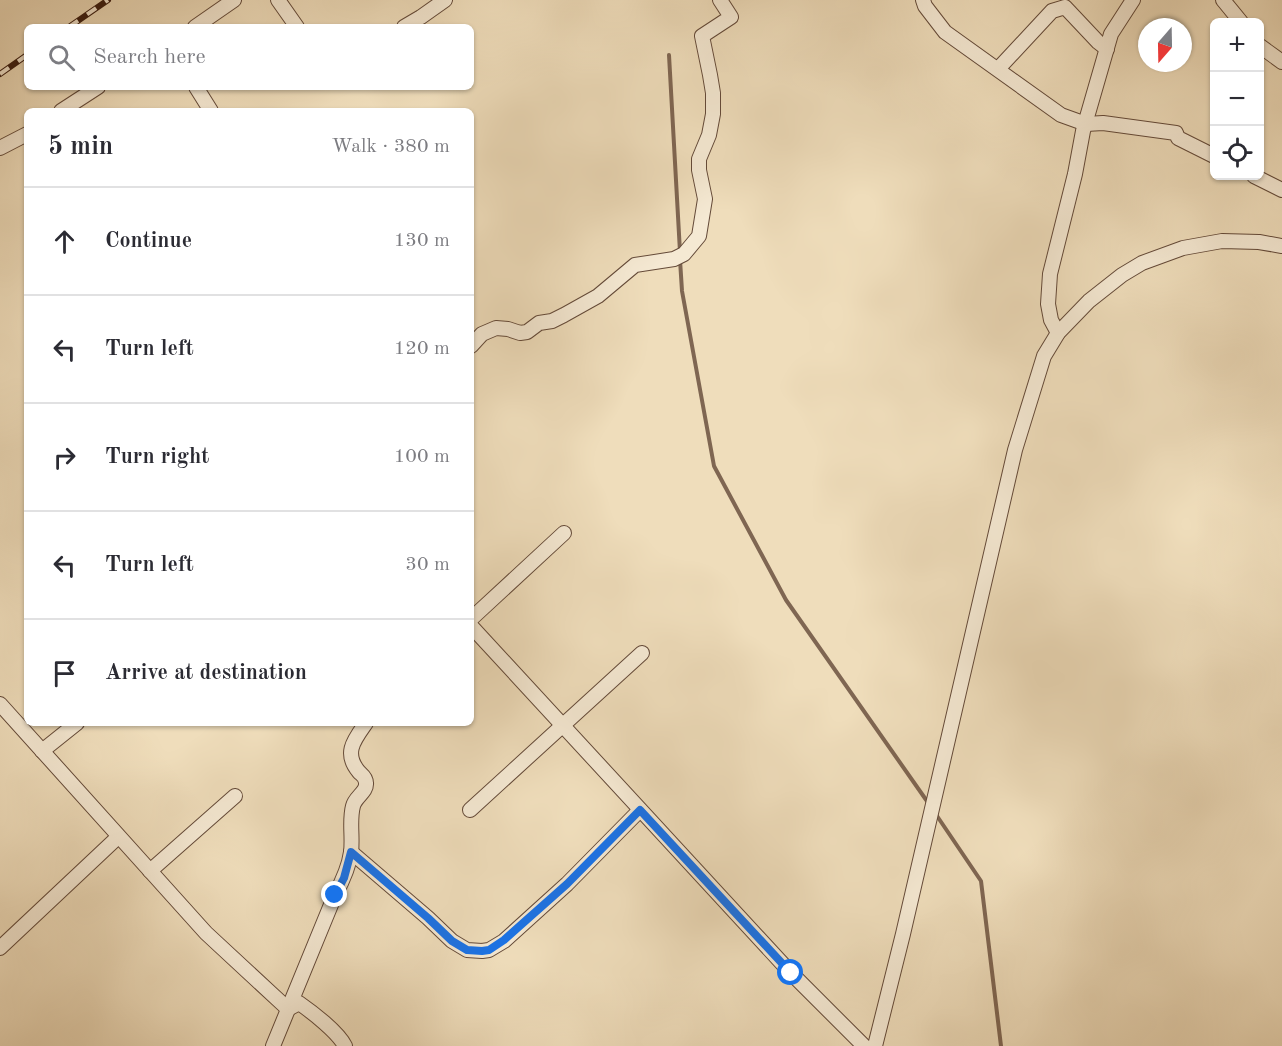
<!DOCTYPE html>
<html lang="en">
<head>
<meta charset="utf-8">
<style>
	:root { --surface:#fff; --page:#f2f2f3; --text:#2b2b33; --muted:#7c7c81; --line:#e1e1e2 }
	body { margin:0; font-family:"Old Standard TT",serif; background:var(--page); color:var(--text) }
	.controls { position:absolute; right:18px; top:18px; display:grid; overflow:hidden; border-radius:9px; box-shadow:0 2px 4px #0004 }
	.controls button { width:54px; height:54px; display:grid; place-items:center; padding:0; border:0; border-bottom:2px solid var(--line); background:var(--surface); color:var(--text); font:30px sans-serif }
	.compass { position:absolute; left:1138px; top:18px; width:54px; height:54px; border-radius:50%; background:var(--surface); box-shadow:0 2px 4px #0004; rotate:200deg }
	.stop { position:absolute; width:18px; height:18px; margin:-14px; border:4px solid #1a73e8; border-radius:50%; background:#fff }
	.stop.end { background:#1a73e8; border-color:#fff; box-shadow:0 2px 6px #0008 }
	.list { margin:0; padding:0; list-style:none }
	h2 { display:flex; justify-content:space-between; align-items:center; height:78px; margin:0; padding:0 24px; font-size:26px }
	h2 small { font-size:20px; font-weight:400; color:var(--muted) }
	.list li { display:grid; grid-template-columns:39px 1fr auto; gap:18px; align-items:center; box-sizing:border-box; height:108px; padding:0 24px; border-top:2px solid var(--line) }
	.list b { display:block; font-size:22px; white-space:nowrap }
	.list em { font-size:20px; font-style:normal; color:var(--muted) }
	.icon { flex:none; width:33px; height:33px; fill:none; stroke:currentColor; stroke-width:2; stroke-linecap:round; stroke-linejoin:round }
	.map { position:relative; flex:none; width:1282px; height:1046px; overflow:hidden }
	.search { position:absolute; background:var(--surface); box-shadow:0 2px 4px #0004; left:24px; top:24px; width:450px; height:66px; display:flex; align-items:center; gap:15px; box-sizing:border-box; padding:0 21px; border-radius:9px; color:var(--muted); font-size:22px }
	.panel { position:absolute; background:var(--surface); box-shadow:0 2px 4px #0004; left:24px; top:108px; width:450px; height:618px; border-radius:9px }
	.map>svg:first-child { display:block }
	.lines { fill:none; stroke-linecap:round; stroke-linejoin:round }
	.stream { stroke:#7f6652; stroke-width:4 }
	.minor-casing { stroke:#644a39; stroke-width:16 }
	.minor { stroke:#f5e9d3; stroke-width:14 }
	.rail-casing { stroke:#36190e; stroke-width:6 }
	.rail { stroke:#f5e9d3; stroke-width:4; stroke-dasharray:11; stroke-linecap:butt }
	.route { stroke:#1a73e8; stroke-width:8 }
</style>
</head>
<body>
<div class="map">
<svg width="1282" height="1046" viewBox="0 0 1282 1046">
	<rect width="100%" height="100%" fill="#efddbb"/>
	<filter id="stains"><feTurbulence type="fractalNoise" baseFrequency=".00333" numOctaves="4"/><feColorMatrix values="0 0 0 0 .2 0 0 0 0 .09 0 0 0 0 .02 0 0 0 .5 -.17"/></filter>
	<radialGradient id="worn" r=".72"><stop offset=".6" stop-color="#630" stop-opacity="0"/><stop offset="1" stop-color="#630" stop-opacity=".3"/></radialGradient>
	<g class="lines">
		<!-- stream -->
		<g class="stream">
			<polyline points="669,55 680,252"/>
			<polyline points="680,260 682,291 714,466 786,600 929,804"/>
			<polyline points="935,813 981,881 1001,1046"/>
		</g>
		<defs>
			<g id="minor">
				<polyline points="278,0 297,27"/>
				<polyline points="923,0 925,6 945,32 1061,115 1086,124 1103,123 1176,133 1178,138 1214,156"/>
				<polyline points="1223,0 1241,22"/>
				<polyline points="195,27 234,0"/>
				<polyline points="404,27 421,17 445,0"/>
				<polyline points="1260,46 1282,62"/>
				<polyline points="998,69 1052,11 1065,7 1098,42 1107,49"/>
				<polyline points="196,87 211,111"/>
				<polyline points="61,111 98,87"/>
				<polyline points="0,148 27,134"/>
				<polyline points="1254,176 1282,190"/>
				<polyline points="1058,333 1051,320 1048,304 1050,274 1075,174 1083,131 1111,34 1133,0"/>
				<polyline points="471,346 482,334 496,328 508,329 520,333 527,332 539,323 552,321 564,315 598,296 635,265 674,259 684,254 699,236 705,199 699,170 699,159 709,135 713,114 713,93 710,75 702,36 731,17 720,0"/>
				<polyline points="471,619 564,533"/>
				<polyline points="471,626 791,973 864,1046"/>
				<path d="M0,704l206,229 82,76 11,-6c13,9 39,29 46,43"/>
				<polyline points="42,751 77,723"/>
				<polyline points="470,810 642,653"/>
				<polyline points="351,852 428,918 452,941 467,950 482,951 489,950 504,941 567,884 640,810"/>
				<polyline points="150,871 235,796"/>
				<polyline points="0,948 118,837"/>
				<path d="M273,1046l62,-151c7,-13 14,-28 16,-43 2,-15 -2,-31 2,-46 2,-9 14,-14 13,-23 0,-6 -4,-8 -7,-11 -16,-19 -5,-32 7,-49"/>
				<polyline points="875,1046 903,934 1015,450 1044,356 1058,333 1089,301 1122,275 1142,263 1183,248 1222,241 1259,242 1282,246"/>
			</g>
		</defs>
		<!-- minor casing -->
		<use href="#minor" class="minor-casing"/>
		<!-- minor -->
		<use href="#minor" class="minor"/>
		<defs>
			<g id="rail">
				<polyline points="69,27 108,0"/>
				<polyline points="0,74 27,55"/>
			</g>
		</defs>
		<!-- rail casing -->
		<use href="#rail" class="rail-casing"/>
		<!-- rail -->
		<use href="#rail" class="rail"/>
	</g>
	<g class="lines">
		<!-- route -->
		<polyline class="route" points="335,895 344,878 351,852 428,918 452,941 467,950 482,951 489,950 504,940 567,884 640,810 791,973"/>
	</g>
	<rect width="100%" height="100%" filter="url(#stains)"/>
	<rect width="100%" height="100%" fill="url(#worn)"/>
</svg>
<div class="controls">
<button>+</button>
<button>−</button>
<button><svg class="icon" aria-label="locate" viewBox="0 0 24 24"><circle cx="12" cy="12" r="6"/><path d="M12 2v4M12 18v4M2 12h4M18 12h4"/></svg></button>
</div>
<svg class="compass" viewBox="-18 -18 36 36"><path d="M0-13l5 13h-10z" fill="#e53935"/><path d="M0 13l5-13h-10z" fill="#7c7c81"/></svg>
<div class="stop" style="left:791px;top:973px"></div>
<div class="stop end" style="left:335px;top:895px"></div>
<div class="search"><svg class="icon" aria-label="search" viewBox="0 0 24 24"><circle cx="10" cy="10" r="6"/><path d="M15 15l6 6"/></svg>Search here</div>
<section class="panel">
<h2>5 min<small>Walk · 380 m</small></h2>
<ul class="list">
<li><svg class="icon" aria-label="ahead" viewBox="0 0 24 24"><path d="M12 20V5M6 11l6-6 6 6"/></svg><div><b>Continue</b></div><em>130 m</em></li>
<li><svg class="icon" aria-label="left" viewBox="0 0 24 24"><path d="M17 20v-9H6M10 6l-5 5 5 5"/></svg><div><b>Turn left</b></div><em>120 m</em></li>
<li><svg class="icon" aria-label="right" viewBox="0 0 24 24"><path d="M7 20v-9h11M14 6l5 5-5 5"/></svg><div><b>Turn right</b></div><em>100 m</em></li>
<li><svg class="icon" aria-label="left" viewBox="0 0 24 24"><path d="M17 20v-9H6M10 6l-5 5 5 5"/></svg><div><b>Turn left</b></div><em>30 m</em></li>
<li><svg class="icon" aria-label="arrive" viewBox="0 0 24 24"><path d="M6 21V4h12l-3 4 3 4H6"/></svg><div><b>Arrive at destination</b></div></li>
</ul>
</section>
</div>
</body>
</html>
